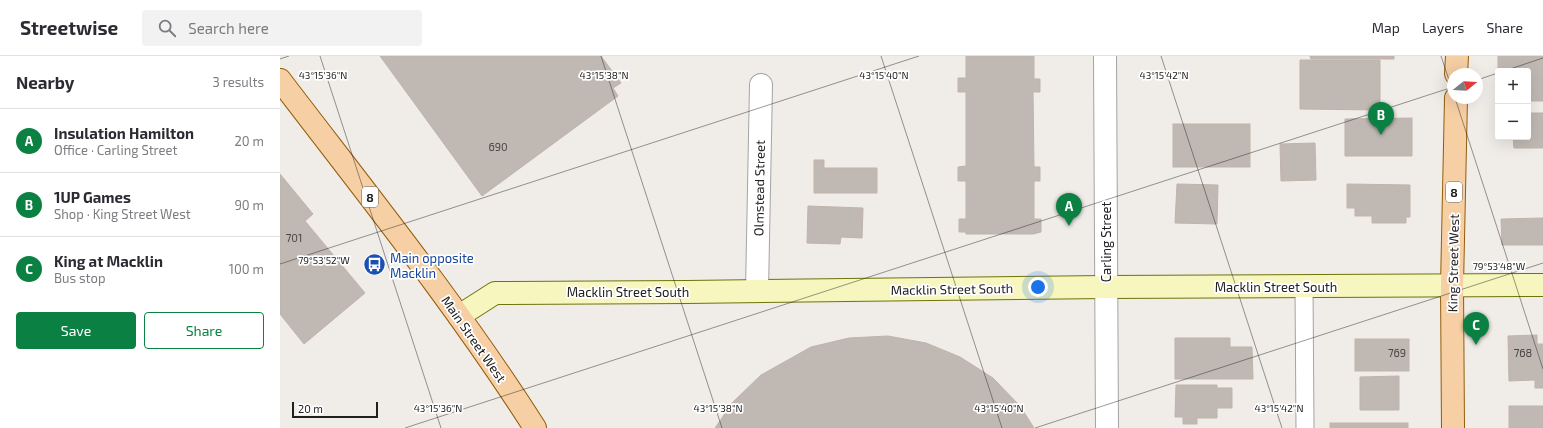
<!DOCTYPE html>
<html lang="en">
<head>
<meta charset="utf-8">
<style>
	:root { --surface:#fff; --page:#f2f2f3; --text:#2b2b33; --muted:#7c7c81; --line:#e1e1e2; --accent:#0b8043 }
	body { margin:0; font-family:"Exo 2",sans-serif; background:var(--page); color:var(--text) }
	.controls { position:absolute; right:12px; top:12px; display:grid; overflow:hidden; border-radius:4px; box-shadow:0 4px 16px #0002 }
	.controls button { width:36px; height:36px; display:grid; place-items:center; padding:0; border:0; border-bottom:1px solid var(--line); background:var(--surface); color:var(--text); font:20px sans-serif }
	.compass { position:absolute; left:1167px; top:12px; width:36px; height:36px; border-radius:50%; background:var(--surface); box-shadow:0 4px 16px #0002; rotate:72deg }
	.scale { position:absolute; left:12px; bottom:10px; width:86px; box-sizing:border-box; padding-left:4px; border:2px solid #202020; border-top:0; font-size:11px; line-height:14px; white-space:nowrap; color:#202020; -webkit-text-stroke:3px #fff; paint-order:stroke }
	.you { position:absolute; left:758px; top:231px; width:14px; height:14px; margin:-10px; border:3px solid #fff; border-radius:50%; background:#1a73e8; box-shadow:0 0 0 6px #1a73e833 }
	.badge { display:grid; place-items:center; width:26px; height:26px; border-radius:50%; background:var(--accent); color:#fff; font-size:13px; font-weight:700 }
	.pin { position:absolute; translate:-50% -33px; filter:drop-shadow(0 1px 2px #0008) }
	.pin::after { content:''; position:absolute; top:21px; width:14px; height:12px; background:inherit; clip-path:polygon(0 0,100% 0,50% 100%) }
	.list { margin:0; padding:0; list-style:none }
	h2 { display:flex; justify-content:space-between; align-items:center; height:52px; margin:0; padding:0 16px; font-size:17px }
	h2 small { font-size:13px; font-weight:400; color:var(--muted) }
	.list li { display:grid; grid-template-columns:26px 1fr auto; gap:12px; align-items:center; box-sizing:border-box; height:64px; padding:0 16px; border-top:1px solid var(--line) }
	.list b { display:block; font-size:15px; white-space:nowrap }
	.list p { margin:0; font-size:13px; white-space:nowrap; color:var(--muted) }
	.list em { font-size:13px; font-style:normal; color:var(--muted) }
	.actions { display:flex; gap:8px; padding:12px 16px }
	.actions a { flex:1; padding:9px 0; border:1px solid var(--accent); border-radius:4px; text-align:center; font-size:14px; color:var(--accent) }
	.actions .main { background:var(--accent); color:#fff }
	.icon { flex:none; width:22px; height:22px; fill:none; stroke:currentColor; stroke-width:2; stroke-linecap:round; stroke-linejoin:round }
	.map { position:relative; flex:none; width:1263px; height:372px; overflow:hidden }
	header { display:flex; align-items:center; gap:24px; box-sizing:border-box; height:56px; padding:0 20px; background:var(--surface); border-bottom:1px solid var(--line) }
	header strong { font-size:19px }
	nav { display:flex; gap:22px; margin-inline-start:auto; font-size:14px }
	.search { width:280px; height:36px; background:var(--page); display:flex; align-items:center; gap:10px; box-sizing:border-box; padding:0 14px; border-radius:4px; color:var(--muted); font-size:15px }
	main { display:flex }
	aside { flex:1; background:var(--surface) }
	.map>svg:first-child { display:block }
	.building { fill:#c0b8b3; stroke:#c1b3aa }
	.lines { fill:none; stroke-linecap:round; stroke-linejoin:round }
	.lane-casing { stroke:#a4a4a4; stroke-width:19 }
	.street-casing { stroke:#a4a4a4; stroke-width:24 }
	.secondary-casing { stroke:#6e730b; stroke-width:24 }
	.primary-casing { stroke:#935d08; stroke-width:24 }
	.lane { stroke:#fff; stroke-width:17 }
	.street { stroke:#fff; stroke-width:22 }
	.secondary { stroke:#f6f6be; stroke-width:22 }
	.primary { stroke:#f7cfa5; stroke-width:22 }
	.ticks { fill:none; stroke:#202020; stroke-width:1; stroke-opacity:0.45 }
	.labels { text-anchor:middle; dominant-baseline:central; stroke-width:3.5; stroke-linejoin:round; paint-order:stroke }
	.number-label { font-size:11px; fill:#484645 }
	.shield { fill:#fff; stroke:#636363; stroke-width:1 }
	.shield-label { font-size:12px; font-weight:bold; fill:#202020 }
	.street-label { font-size:13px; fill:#202020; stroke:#fff }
	.transit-label { font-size:13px; fill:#164399; stroke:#fff; text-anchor:start }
	.ticks-label { font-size:10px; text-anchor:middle; fill:#202020; stroke:#fff; stroke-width:3.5; stroke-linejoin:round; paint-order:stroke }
</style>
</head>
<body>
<header>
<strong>Streetwise</strong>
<div class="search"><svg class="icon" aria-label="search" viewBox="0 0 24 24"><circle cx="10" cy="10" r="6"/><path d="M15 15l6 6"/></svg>Search here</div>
<nav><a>Map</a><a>Layers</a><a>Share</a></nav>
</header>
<main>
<aside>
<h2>Nearby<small>3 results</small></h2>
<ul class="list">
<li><span class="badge">A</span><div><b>Insulation Hamilton</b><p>Office · Carling Street</p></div><em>20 m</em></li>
<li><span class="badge">B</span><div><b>1UP Games</b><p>Shop · King Street West</p></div><em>90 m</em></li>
<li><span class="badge">C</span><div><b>King at Macklin</b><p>Bus stop</p></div><em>100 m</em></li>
</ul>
<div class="actions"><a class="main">Save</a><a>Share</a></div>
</aside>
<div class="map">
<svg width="1263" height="372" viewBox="0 0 1263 372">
	<rect width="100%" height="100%" fill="#f0ece7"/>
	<!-- building -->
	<g class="building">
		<polygon points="100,0 321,0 341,27 333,32 338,40 202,140"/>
		<polygon points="686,0 754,0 754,23 760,23 760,36 753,36 754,111 760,111 760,125 754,125 754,163 761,163 761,176 753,178 686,178 686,176 679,176 679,163 686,163 686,125 678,125 678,111 686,110 686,36 678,36 678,22 686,22"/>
		<polygon points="1030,0 1114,0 1114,3 1031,3"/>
		<polygon points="1218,0 1263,0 1263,45 1248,45 1248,15 1218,15"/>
		<polygon points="1020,4 1100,4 1100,54 1020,53"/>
		<polygon points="1248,57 1263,57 1263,92 1234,92 1233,81 1248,81"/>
		<polygon points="1132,62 1132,100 1065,100 1065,63"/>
		<rect x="893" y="68" width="77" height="43"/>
		<polygon points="1035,87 1036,124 1001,125 1000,88"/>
		<polygon points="534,104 544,104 544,112 597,112 597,137 534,137"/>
		<polygon points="0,118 33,158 25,165 85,237 24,288 0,258"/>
		<polygon points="897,128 938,129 937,168 895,167"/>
		<polygon points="1067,128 1130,129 1130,161 1126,161 1126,167 1092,167 1092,160 1075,160 1075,152 1067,152"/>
		<polygon points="528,150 583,152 582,182 561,181 560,188 527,187"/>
		<polygon points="1263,162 1263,189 1222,189 1221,163"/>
		<polygon points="1257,279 1257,288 1263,288 1263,332 1255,332 1255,324 1229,325 1228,280"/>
		<polygon points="608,280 646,287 680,301 713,322 740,350 754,372 435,372 453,346 481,319 531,291 569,282"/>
		<polygon points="895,282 950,282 950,291 972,291 973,323 895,323"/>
		<rect x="1075" y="283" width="54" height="32"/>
		<polygon points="1119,320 1119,354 1080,354 1080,321"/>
		<polygon points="896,329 937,329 937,332 952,332 952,352 937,352 937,362 917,362 917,368 903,368 903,361 895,361"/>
		<rect x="1229" y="350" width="34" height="22"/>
		<rect x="1050" y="367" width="78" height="5"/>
	</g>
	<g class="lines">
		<defs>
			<polyline id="lane" points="1024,230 1025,372"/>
			<g id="street">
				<polyline points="825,0 827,372"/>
				<polyline points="477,235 481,29"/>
			</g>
			<polyline id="secondary" points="179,260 215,237 407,236 826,231 1263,229"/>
			<g id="primary">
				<polyline points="1176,18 1177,0"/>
				<path d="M0,24c87,114 178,227 255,348"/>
				<polyline points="1173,372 1172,230 1176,42"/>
			</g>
		</defs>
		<!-- lane casing -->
		<use href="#lane" class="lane-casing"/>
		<!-- street casing -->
		<use href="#street" class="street-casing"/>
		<!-- secondary casing -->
		<use href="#secondary" class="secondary-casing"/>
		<!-- primary casing -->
		<use href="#primary" class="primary-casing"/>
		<!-- lane -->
		<use href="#lane" class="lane"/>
		<!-- street -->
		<use href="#street" class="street"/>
		<!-- secondary -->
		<use href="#secondary" class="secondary"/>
		<!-- primary -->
		<use href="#primary" class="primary"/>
	</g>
	<!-- ticks -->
	<path class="ticks" d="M40,0l121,372M321,0l121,372M601,0l121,372M881,0l121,372M1161,0l12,36M0,3l9,-3M1224,15l39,-13M1197,24l21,-7M1175,42l88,271M0,208l639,-208M125,372l1048,-341M755,372l508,-165"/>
	<!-- icons -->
	<defs>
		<symbol id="bus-disc" viewBox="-11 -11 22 22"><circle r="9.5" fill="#1a4fb4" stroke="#fff"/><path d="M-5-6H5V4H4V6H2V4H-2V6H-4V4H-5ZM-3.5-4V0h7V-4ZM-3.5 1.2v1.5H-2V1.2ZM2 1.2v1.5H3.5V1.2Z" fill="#fff"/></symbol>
	</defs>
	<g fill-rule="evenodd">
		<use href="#bus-disc" x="82" y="196" width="25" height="25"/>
	</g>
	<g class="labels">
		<!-- number labels -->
		<g class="number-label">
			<text x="218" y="90">690</text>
			<text x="14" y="181">701</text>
			<text x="1117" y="296">769</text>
			<text x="1243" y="296">768</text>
		</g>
		<!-- shield labels -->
		<g class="shield">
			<rect x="1166" y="126" width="16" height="20" rx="3"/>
			<rect x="82" y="131" width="16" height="20" rx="3"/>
		</g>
		<g class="shield-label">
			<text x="1174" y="136">8</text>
			<text x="90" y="141">8</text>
		</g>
		<!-- street labels -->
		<g class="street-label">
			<text transform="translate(479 132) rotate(-89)">Olmstead Street</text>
			<text transform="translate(826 186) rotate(-90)">Carling Street</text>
			<text transform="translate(1173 207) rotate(-89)">King Street West</text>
			<text x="996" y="231">Macklin Street South</text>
			<text transform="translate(672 233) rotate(-1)">Macklin Street South</text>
			<text x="348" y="236">Macklin Street South</text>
			<text transform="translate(194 283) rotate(55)">Main Street West</text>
		</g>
		<!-- transit labels -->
		<g class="transit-label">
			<text x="110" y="202">Main opposite<tspan x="110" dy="15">Macklin</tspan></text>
		</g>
	</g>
	<g class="ticks-label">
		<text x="43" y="23">43°15'36"N</text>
		<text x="324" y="23">43°15'38"N</text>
		<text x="604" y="23">43°15'40"N</text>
		<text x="884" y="23">43°15'42"N</text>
		<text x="44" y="208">79°53'52"W</text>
		<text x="1219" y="214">79°53'48"W</text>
		<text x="158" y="356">43°15'36"N</text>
		<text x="438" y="356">43°15'38"N</text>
		<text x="719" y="356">43°15'40"N</text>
		<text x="999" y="356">43°15'42"N</text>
	</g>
</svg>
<div class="controls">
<button>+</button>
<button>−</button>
</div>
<svg class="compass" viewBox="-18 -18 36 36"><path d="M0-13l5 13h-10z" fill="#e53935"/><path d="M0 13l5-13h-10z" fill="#7c7c81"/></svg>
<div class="scale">20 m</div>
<div class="you"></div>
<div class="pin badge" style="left:789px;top:170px">A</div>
<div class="pin badge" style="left:1101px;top:79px">B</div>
<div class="pin badge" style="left:1196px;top:289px">C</div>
</div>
</main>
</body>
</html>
